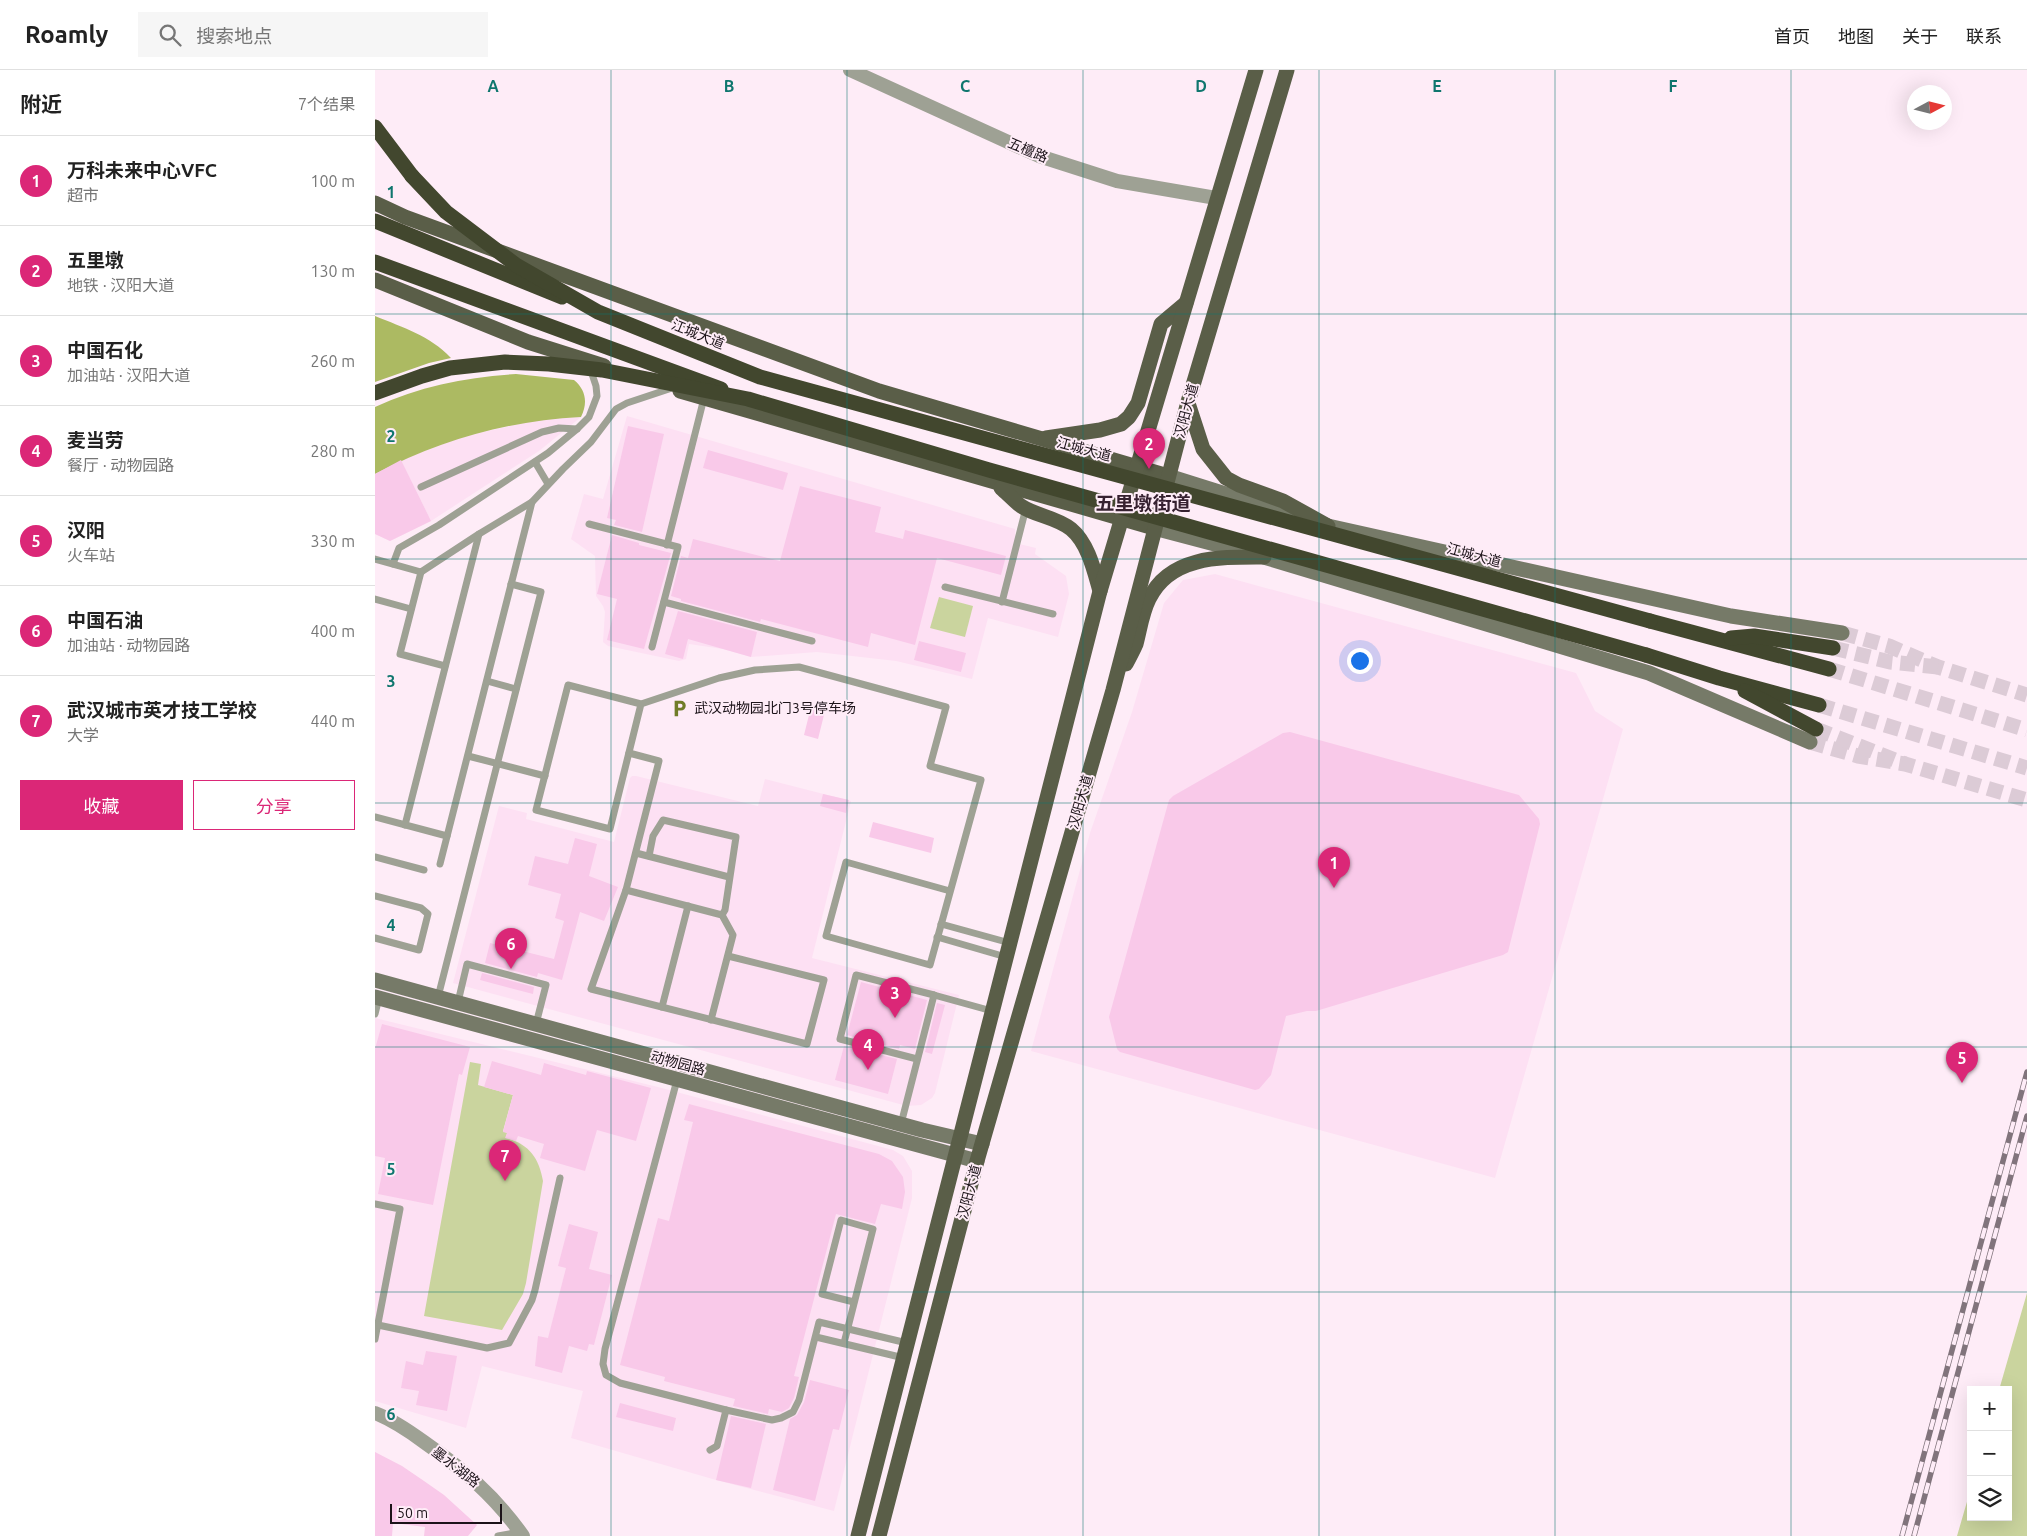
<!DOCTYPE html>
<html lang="zh">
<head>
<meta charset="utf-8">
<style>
	:root { --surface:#fff; --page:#f6f6f6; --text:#222; --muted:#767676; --line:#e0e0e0; --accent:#db2777 }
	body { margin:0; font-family:Ubuntu,"Noto Sans SC",sans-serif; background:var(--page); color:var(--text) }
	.controls { position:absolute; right:15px; bottom:15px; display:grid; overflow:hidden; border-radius:0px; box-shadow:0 5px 20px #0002 }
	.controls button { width:45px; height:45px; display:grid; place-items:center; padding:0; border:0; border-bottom:1px solid var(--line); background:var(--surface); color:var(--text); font:25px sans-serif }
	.compass { position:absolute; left:1532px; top:15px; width:45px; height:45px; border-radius:50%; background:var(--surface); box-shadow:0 5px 20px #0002; rotate:83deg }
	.scale { position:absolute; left:15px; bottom:12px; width:112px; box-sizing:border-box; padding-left:5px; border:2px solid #1c1319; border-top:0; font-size:14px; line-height:18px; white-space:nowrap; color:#1c1319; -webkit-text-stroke:4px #feecf7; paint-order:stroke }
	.you { position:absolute; left:984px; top:590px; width:18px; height:18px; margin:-12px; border:4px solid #fff; border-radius:50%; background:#1a73e8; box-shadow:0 0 0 8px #1a73e833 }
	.badge { display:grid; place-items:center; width:32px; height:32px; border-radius:50%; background:var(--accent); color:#fff; font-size:16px; font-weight:700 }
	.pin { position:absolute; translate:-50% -41px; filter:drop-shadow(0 1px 2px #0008) }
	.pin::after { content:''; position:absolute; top:26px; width:18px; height:15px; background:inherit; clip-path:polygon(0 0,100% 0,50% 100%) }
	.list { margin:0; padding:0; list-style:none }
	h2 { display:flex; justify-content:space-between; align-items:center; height:65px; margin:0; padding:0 20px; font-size:21px }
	h2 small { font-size:16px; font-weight:400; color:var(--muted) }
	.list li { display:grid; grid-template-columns:32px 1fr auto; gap:15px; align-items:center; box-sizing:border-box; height:90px; padding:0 20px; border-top:1px solid var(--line) }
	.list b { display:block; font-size:19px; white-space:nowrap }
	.list p { margin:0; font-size:16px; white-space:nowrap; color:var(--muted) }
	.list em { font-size:16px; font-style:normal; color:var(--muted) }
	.actions { display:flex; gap:10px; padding:15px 20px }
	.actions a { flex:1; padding:11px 0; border:1px solid var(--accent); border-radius:0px; text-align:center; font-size:18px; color:var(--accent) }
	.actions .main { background:var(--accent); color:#fff }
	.icon { flex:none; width:28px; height:28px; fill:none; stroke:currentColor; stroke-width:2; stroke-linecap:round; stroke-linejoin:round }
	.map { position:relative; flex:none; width:1652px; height:1466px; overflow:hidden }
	header { display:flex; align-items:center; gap:30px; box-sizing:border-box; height:70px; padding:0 25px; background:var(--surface); border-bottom:1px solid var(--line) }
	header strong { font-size:24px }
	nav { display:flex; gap:28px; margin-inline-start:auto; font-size:18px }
	.search { width:350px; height:45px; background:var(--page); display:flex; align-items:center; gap:12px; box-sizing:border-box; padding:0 18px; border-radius:0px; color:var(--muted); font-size:19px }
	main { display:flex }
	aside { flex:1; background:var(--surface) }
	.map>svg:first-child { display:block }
	.built { fill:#fde0f3 }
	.green { fill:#cad49e }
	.forest { fill:#acba62 }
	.building { fill:#f9c9e9 }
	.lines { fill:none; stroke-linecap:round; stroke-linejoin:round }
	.secondary-tunnel { stroke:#dccbd6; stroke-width:15; stroke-dasharray:15 8; stroke-linecap:butt }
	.highway-tunnel { stroke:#dccbd6; stroke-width:15; stroke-dasharray:15 8; stroke-linecap:butt }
	.lane { stroke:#9ea194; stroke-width:7 }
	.street { stroke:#9ea194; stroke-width:14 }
	.secondary { stroke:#767a68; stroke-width:15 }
	.primary { stroke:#5a5e48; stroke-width:15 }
	.highway { stroke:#42472e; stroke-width:15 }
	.rail-casing { stroke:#81747c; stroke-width:5.5 }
	.rail { stroke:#feecf7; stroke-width:4; stroke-dasharray:11; stroke-linecap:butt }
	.highway-bridge { stroke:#42472e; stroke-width:15 }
	.grid { fill:none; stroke:#0f766e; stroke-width:1; stroke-opacity:0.55 }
	.labels { text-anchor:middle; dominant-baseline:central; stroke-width:4; stroke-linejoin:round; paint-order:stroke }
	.street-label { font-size:14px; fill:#1c1319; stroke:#feecf7 }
	.poi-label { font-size:14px; fill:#1c1319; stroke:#feecf7; text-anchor:start }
	.district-label { font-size:19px; font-weight:bold; fill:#362130; stroke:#feecf7 }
	.grid-label { font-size:16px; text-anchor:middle; font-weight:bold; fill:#0f766e; stroke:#feecf7; stroke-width:4; stroke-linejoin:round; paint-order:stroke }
</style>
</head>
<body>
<header>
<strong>Roamly</strong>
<div class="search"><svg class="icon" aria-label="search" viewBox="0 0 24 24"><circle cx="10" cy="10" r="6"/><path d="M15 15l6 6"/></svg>搜索地点</div>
<nav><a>首页</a><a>地图</a><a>关于</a><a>联系</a></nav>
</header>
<main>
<aside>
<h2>附近<small>7个结果</small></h2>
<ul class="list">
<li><span class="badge">1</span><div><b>万科未来中心VFC</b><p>超市</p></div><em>100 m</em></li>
<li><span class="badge">2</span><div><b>五里墩</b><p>地铁 · 汉阳大道</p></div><em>130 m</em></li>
<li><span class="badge">3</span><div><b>中国石化</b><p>加油站 · 汉阳大道</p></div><em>260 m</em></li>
<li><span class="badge">4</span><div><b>麦当劳</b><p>餐厅 · 动物园路</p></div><em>280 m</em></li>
<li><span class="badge">5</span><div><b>汉阳</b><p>火车站</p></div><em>330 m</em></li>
<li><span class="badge">6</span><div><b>中国石油</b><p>加油站 · 动物园路</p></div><em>400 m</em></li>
<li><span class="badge">7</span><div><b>武汉城市英才技工学校</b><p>大学</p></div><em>440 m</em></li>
</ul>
<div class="actions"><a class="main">收藏</a><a>分享</a></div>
</aside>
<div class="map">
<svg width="1652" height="1466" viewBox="0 0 1652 1466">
	<rect width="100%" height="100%" fill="#feecf7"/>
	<!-- built -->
	<g class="built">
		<polygon points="252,346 640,459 640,473 661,478 660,484 691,506 694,524 683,567 613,548 597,609 521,591 442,582 376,587 348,579 314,574 311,589 304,591 233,576 228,572 230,542 228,536 221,526 220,486 196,469 209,424 228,429"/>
		<polygon points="206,347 164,381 56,451 15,471 0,464 0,404 26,390 79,370 108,362 168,349"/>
		<polygon points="840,504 1201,603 1220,641 1248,659 1120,1108 656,981 715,763 757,642 789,533 808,510"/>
		<polygon points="257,706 261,706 383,736 390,709 476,731 437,888 584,925 560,1023 557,1028 546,1035 532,1036 78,913 124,736 152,743 151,749 239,772 255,708"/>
		<polygon points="0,948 283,1017 518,1080 528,1086 537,1101 537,1128 459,1441 341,1410 196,1368 208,1321 107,1296 91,1358 0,1331"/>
	</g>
	<!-- green -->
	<g class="green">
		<polygon points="564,527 598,536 590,567 555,558"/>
		<path d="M95,992l11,2 -3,21 35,10 -10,36 4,2 -1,5c23,6 33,20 37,43l-17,102 -3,11 -21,36 -78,-14z"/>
		<polygon points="1652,1223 1652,1466 1582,1466 1596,1418 1596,1447 1633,1447 1633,1320 1624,1320"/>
	</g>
	<!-- forest -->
	<g class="forest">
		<path d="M0,246c29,12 54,19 76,42l-22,5 -54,19z"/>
		<path d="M141,304l58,6c12,10 14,23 7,37 -74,4 -140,23 -206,57v-67c45,-21 92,-30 141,-33z"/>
	</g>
	<!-- building -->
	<g class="building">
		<polygon points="253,356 289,364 267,462 239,455 241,450 232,448"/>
		<polygon points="333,380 413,403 408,420 328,398"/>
		<polygon points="26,390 56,451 15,471 0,464 0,404"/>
		<polygon points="425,416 506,437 500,462 528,469 530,460 631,486 626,505 562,488 540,575 496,563 493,577 386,549 385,552 306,531 306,529 296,526 306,486 313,488 318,469 405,491"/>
		<polygon points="237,465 264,473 264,475 296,483 269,579 232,570 242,529 222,524"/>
		<polygon points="303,541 382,562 376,587 313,569 308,589 290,584"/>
		<polygon points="544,571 591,583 586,602 539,590"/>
		<polygon points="436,637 450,641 443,669 429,665"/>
		<polygon points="915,662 1144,725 1164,749 1165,754 1133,882 1128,885 941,941 932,941 911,946 896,1005 884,1019 880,1020 745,982 742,979 734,947 794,730 798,726 908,663"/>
		<polygon points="448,724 474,730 471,743 445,736"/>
		<polygon points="498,752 559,768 556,783 494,767"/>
		<polygon points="200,768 222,774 214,806 243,817 229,851 205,842 187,910 163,903 162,907 110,893 115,873 179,889 189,851 180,848 186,824 153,815 160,786 193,794"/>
		<polygon points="107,903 159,917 158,924 105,910"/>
		<polygon points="486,912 552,930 540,979 525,975 524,979 472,965"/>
		<polygon points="562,933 570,935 557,984 550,982"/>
		<polygon points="7,954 95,977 87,1005 84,1004 58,1135 3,1124 10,1088 0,1086 0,979"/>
		<polygon points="469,976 522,989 513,1024 460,1010"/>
		<polygon points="117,991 166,1005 169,993 211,1005 212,1001 276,1018 261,1071 222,1060 210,1101 165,1088 169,1074 143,1066 141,1071 130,1068 132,1063 128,1062 138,1025 109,1017"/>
		<polygon points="314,1034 504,1084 517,1091 528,1107 530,1122 527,1139 506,1134 500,1154 461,1144 419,1306 424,1307 419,1328 414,1338 407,1342 394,1339 393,1344 358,1336 360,1329 289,1311 290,1307 245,1295 283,1148 294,1151 318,1052 309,1050"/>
		<polygon points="194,1154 223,1162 214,1199 237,1205 219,1275 214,1274 212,1281 194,1276 187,1303 160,1296 163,1266 173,1268 191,1198 183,1196"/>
		<polygon points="51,1281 82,1286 72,1341 41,1335 44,1321 26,1318 31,1291 48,1295"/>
		<polygon points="435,1310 474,1320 464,1360 458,1359 440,1431 398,1420 415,1349 422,1345 429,1332"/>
		<polygon points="245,1333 301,1348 298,1361 241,1347"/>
		<polygon points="356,1346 391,1354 376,1418 341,1410"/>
		<polygon points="0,1382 27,1396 49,1411 69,1425 102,1455 93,1466 49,1466 50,1457 18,1453 17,1466 0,1466"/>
	</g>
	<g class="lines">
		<!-- secondary-tunnel -->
		<g class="secondary-tunnel">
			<polyline points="1467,563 1514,576 1563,597 1652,625"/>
			<polyline points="1435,672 1483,686 1530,694 1652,730"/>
		</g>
		<!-- highway-tunnel -->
		<g class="highway-tunnel">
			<polyline points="1458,578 1515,592 1563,597"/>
			<polyline points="1454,599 1652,660"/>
			<polyline points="1444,635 1652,698"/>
			<polyline points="1441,659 1530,694"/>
		</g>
		<!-- lane -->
		<g class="lane">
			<polyline points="160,392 173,414"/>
			<polyline points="46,417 167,362 184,358 202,359"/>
			<polyline points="214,454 303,477 277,577"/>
			<polyline points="292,475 329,328"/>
			<polyline points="0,489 46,502 104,464 157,432 188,399 216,372 241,339 252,333 297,318"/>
			<polyline points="18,494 24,478 64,455 173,383 202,359 214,347 222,326 221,316 215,298"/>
			<polyline points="46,502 25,584 70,596"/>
			<polyline points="570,517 678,544"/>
			<polyline points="0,529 36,539"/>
			<polyline points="289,532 437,571"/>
			<polyline points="627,532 651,438"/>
			<polyline points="112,611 141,619"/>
			<polyline points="266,634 235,759 161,740 193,615 266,634 344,608 380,600 424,597 571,637 555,696 606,710 555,895 451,866 471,792 575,821"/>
			<polyline points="254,683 284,691 251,820 347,845 358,865 336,950"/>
			<polyline points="93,686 170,706"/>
			<polyline points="0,747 72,766"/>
			<polyline points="30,755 104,464"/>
			<polyline points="261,783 354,807"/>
			<polyline points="274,786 278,766 288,750 361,767 350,840 347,845"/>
			<polyline points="0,787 49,800"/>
			<polyline points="65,794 157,432"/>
			<polyline points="251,820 216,919 432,974 449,910 353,886"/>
			<polyline points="0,826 46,838 53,844 44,880 0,868"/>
			<polyline points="566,854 635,873"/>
			<polyline points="562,867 631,887"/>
			<polyline points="63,927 166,522 136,514"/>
			<polyline points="83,932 92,894 171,915 161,954"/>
			<polyline points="287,937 313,836"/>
			<polyline points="0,944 4,928"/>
			<polyline points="542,989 465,969 481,905 559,925"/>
			<polyline points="302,1010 230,1279 228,1294 231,1305 245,1313 351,1340 342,1376 335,1380"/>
			<polyline points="526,1054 559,925 617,941"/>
			<polyline points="0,1134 25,1139 0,1269"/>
			<polyline points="3,1255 112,1278 134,1273 157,1230 160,1220 185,1108"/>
			<polyline points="441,1267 529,1288"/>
			<polyline points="469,1273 498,1159 466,1150 447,1224 479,1232"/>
			<polyline points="351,1340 397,1350 406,1348 418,1342 424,1330 444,1252 532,1273"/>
			<polyline points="123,1466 145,1462"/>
		</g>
		<!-- street -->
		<g class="street">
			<polyline points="475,0 664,86 742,111 841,128"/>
			<path d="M0,1343c18,7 34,18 49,29 40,28 71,54 99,94"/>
		</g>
		<!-- secondary -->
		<g class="secondary">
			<polyline points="793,406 953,456 1356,546 1467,563"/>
			<polyline points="779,458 889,487 1274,603 1435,672"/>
			<polyline points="0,910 547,1060 607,1074"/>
			<polyline points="0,927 602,1091"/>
		</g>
		<!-- primary -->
		<g class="primary">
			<polyline points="0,133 30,147 504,321 793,406"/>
			<polyline points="0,210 153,272 229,296"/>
			<polyline points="305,321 779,458"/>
			<polyline points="813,333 828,379 851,408 864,415 908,431 953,456"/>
			<polyline points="671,368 725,360 746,354 754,347 763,333 786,254 811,233"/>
			<path d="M626,418c7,6 13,13 20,18 15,10 35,11 50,23 17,14 23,41 29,62"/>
			<path d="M751,594c3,-6 7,-13 10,-20 4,-15 6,-31 13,-45 21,-44 73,-42 115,-42"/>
			<polyline points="483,1466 725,521 881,0"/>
			<polyline points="504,1466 602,1091 738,620 813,332 912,0"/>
		</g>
		<!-- highway -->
		<g class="highway">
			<polyline points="0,57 37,106"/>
			<polyline points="0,151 187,227"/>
			<polyline points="0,192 346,319"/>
			<polyline points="1275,551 1454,599"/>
			<polyline points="1356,568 1379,566 1458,578"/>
			<polyline points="1271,585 1344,608 1444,635"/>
			<polyline points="1370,621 1441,659"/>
		</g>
		<defs>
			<g id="rail">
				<polyline points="1527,1466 1652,1002"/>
				<polyline points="1539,1466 1652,1046"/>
			</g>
		</defs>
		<!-- rail casing -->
		<use href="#rail" class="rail-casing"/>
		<!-- rail -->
		<use href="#rail" class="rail"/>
		<!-- highway-bridge -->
		<g class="highway-bridge">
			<polyline points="37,106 71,142 141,195 223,242 385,307 1275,551"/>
			<polyline points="0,323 47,306 75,298 130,292 174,294 227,300 373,329 614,400 1271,585"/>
		</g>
	</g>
	<!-- grid -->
	<path class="grid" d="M236,0v1466M472,0v1466M708,0v1466M944,0v1466M1180,0v1466M1416,0v1466M0,244h1652M0,489h1652M0,733h1652M0,977h1652M0,1222h1652"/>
	<!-- icons -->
	<defs>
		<symbol id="parking-bare" viewBox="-9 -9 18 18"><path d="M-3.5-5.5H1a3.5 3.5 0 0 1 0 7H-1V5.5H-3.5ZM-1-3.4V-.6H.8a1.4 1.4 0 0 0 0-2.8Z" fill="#707c28" stroke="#feecf7" stroke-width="2.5" paint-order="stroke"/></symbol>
	</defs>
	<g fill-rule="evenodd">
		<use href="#parking-bare" x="292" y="626" width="25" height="25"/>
	</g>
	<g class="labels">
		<!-- street labels -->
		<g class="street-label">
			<text transform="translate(653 80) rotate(23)">五檀路</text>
			<text transform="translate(323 264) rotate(22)">江城大道</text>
			<text transform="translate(811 341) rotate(-75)">汉阳大道</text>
			<text transform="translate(709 379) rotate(15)">江城大道</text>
			<text transform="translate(1099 485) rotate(15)">江城大道</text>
			<text transform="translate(705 732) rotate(-74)">汉阳大道</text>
			<text transform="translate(303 993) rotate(15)">动物园路</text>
			<text transform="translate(594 1122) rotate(-75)">汉阳大道</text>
			<text transform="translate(81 1397) rotate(38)">墨水湖路</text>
		</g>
		<!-- poi labels -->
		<g class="poi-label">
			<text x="319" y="638">武汉动物园北门3号停车场</text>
		</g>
		<!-- district labels -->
		<g class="district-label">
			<text x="768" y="433">五里墩街道</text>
		</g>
	</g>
	<g class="grid-label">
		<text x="118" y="22">A</text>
		<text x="354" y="22">B</text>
		<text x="590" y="22">C</text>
		<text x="826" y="22">D</text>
		<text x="1062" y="22">E</text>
		<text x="1298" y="22">F</text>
		<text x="16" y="128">1</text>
		<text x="16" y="372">2</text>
		<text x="16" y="617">3</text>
		<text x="16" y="861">4</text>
		<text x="16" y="1105">5</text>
		<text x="16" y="1350">6</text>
	</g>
</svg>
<div class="controls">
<button>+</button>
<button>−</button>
<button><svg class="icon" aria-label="layers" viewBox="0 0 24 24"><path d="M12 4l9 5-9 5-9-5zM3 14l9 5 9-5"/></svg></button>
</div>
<svg class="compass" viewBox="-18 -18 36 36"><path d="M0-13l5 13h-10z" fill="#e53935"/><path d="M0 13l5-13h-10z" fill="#767676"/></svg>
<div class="scale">50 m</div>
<div class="you"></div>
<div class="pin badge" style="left:959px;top:818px">1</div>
<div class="pin badge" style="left:774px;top:399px">2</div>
<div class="pin badge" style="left:520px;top:948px">3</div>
<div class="pin badge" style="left:493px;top:1000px">4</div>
<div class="pin badge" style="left:1587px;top:1013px">5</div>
<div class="pin badge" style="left:136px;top:899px">6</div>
<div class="pin badge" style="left:130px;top:1111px">7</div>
</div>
</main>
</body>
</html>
